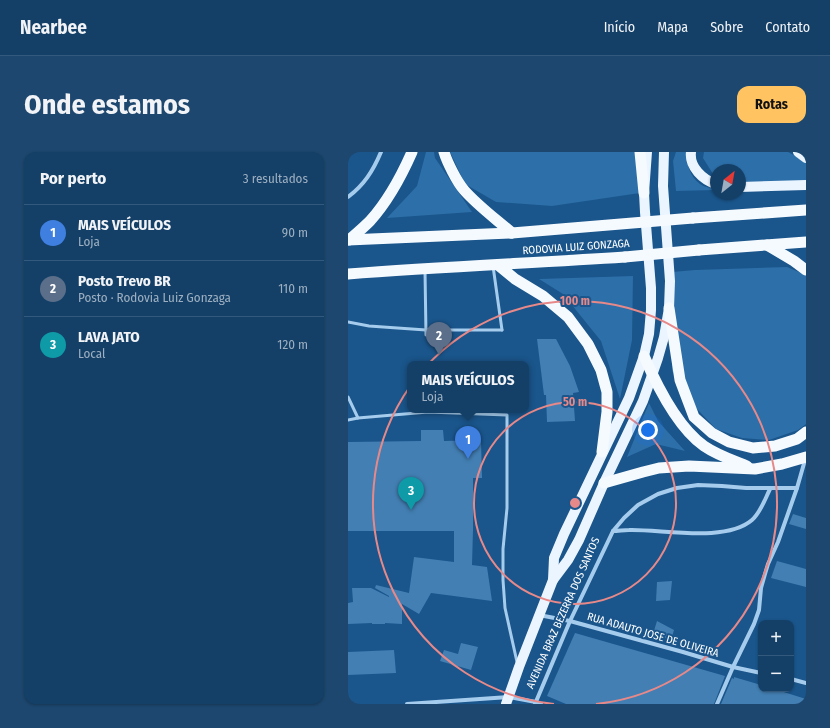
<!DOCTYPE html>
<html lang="pt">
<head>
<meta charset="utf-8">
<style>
	:root { --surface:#144068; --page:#1d476e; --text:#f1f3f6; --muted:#9dafc0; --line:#33597c; --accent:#ffc461 }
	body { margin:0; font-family:"Fira Sans Condensed",sans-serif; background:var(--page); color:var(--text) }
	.controls { position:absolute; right:12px; bottom:12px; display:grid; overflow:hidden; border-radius:8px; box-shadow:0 1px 3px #0004 }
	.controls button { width:36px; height:36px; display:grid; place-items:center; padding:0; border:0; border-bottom:1px solid var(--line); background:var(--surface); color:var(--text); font:20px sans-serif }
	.compass { position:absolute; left:362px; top:12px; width:36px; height:36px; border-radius:50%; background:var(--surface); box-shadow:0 1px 3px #0004; rotate:31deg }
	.you { position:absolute; left:300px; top:278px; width:14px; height:14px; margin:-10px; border:3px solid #fff; border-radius:50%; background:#1a73e8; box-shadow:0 0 0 6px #1a73e833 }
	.badge { display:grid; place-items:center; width:26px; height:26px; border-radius:50%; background:var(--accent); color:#fff; font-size:13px; font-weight:700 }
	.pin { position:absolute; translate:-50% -33px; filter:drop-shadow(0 1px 2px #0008) }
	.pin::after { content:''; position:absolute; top:21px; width:14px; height:12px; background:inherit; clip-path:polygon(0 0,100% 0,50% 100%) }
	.popup { position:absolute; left:59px; top:209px; width:122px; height:52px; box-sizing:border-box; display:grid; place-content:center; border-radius:8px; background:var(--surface); filter:drop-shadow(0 1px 3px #0005); font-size:13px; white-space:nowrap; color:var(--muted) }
	.popup b { font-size:15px; color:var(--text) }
	.popup::after { content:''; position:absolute; left:50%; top:100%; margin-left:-8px; border:8px solid transparent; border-top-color:var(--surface) }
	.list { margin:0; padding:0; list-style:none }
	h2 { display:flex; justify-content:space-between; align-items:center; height:52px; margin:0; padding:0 16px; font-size:17px }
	h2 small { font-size:13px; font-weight:400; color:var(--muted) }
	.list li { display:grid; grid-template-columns:26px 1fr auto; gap:12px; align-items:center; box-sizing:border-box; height:56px; padding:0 16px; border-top:1px solid var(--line) }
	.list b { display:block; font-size:15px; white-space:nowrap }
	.list p { margin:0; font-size:13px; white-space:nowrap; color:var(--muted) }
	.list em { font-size:13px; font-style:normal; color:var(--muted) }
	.map { position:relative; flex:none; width:458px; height:552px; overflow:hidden; border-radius:12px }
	header { display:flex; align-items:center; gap:24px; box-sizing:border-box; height:56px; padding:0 20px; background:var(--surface); border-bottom:1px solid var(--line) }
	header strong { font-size:19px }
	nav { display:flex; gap:22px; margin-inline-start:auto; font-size:14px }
	.intro { display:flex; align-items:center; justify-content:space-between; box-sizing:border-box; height:96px; padding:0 24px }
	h1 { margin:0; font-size:28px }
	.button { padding:10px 18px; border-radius:12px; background:var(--accent); color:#111; font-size:14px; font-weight:700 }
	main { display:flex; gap:24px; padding:0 24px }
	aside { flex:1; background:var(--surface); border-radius:12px; box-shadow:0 1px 3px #0004 }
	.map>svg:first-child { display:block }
	.green { fill:#2d6fa9 }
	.building { fill:#437fb3 }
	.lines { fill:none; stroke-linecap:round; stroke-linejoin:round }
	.service { stroke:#a5cced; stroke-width:3 }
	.minor { stroke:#a5cced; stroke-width:4 }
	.primary { stroke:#ebf5ff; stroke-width:10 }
	.trunk { stroke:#f5faff; stroke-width:11 }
	.trunk-bridge { stroke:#f5faff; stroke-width:11 }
	.ring { fill:none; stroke:#e88989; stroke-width:2 }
	.labels { text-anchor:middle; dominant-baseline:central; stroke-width:4; stroke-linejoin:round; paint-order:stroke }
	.street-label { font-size:11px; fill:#fff; stroke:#1a558b }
	.centre { fill:#e88989; stroke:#1a558b; stroke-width:2 }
	.ring-label { font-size:12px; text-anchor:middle; font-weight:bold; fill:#e88989; stroke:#1a558b; stroke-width:4; stroke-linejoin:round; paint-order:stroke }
</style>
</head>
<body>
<header>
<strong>Nearbee</strong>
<nav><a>Início</a><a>Mapa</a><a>Sobre</a><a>Contato</a></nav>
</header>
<div class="intro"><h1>Onde estamos</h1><a class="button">Rotas</a></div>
<main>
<aside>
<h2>Por perto<small>3 resultados</small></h2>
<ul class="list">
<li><span class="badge" style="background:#3f7fe0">1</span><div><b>MAIS VEÍCULOS</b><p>Loja</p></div><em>90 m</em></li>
<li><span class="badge" style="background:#5c6f8a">2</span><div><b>Posto Trevo BR</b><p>Posto · Rodovia Luiz Gonzaga</p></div><em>110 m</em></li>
<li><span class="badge" style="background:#0f9aa8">3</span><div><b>LAVA JATO</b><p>Local</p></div><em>120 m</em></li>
</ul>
</aside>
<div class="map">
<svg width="458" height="552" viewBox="0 0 458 552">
	<rect width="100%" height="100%" fill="#1a558b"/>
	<!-- green -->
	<g class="green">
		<polygon points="78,0 86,0 87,6 124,60 39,66 69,34"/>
		<polygon points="102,0 292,0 292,41 204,54 148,50 117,32"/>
		<path d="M328,0h10c1,12 4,25 14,32 4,3 11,4 16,5v1l-40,1 -3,-30z"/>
		<polygon points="356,0 440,0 458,10 458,30 392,31 392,18 368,18 368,24 365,22 355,6"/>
		<polygon points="439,115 458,123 458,272 450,278 421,288 394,286 368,277 349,257 324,219 324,120 347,118"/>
		<polygon points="285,124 284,188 272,247 253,189 215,142 191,127"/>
		<polygon points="301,251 310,269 337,299 308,292 279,305"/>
	</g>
	<!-- building -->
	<g class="building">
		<polygon points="189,187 208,187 222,214 231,240 225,241 227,269 199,270 198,243 196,243"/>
		<polygon points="73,278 95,278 96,289 133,288 134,326 125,326 125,378 124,413 139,415 144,449 83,441 71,462 54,452 54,472 37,471 37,472 24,472 24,471 0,472 0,451 5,450 4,436 23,436 41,445 41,444 27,436 28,433 61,441 66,405 106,410 106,379 0,379 0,290 73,289"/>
		<polygon points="445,362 458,366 458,377 441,372"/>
		<polygon points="429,409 458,417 458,435 423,426"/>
		<polygon points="324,429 322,448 308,449 309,430"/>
		<polygon points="309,469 326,478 323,488 305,482"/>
		<polygon points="227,481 377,524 366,552 218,552 199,544"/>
		<polygon points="113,491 130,495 123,518 92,509 96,498 110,502"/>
		<polygon points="46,498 48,521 0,523 0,500"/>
		<polygon points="386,525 413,533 413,537 426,537 458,547 458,552 373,552 384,526 386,527"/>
	</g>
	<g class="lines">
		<!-- service -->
		<g class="service">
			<polyline points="145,114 154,178"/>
			<polyline points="77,119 78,183"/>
			<polyline points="0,170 21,174 78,178 154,178"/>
			<polyline points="0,245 10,266"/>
			<polyline points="0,268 10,266 80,260 159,263 159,356 155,397 155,428 157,456 169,510"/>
		</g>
		<!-- minor -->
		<g class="minor">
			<path d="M0,45c16,-12 25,-26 33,-45"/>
			<path d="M265,379c5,0 11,-1 16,-1 33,-1 96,13 123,-10 9,-8 13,-21 18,-31"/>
			<polyline points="191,463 222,469 335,500 385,515 413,521"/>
			<polyline points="443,527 458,531"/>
			<polyline points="59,552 161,545 188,550 193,552"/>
			<polyline points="187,552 222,469 265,379 276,366 290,353 310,342 329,336 350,333 374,334 398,336 449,336"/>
			<polyline points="369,552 385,515 406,472 411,458 413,436 417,422 420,412 430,390 449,336 457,308"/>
		</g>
		<!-- primary -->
		<g class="primary">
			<path d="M343,0c-2,15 12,28 25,32"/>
			<polyline points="450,0 458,6"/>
			<polyline points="392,35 458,33"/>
			<polyline points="205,428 220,408 231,388 256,331 295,249 310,206 316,185 321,156 322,129 315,34 316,0"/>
			<polyline points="158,552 171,515 205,428 206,406 216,382 281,246 296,204 301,182 303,158 303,136 297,60 296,41 299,0"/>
		</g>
		<!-- trunk -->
		<g class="trunk">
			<path d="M96,0c3,10 13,30 20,38 14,16 32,29 48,43"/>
			<polyline points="292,0 296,41"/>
			<polyline points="345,66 458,58"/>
			<polyline points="0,88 164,81"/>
			<path d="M1,88c7,-6 14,-12 21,-19 18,-20 31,-44 42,-69"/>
			<polyline points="419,93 446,109 458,118"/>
			<polyline points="351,98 458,90"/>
			<polyline points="150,113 167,127 195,144 220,165 240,192 253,218 259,240 259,260 254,300"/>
			<path d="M0,122c92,-7 185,-11 277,-17"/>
			<polyline points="321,156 332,228 346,265 364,281 381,290 405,296 427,294 449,287 458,280"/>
			<path d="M296,204c13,30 33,71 60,90 13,9 28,14 43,20"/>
			<polyline points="256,331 295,320 311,316 341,314 407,317 434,312 458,305"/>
		</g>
		<!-- trunk-bridge -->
		<g class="trunk-bridge">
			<polyline points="164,81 345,66"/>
			<polyline points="277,105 351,98"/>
		</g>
	</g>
	<!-- distance rings -->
	<g class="ring">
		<circle cx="227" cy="351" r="101"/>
		<path d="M206 552A202 202 0 1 1 248 552"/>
	</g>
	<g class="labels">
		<!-- street labels -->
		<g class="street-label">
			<text transform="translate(228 95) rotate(-4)">RODOVIA LUIZ GONZAGA</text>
			<text transform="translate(215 461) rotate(-66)">AVENIDA BRAZ BEZERRA DOS SANTOS</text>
			<text transform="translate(305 483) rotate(16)">RUA ADAUTO JOSE DE OLIVEIRA</text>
		</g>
	</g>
	<circle cx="227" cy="351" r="6" class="centre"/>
	<g class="ring-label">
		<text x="227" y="153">100 m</text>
		<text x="227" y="254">50 m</text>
	</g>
</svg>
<div class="controls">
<button>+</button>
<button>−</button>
</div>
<svg class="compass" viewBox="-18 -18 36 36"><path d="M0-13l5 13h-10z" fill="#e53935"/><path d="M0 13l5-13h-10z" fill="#9dafc0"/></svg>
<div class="you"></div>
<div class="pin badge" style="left:120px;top:307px;background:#3f7fe0">1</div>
<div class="popup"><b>MAIS VEÍCULOS</b>Loja</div>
<div class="pin badge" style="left:91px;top:203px;background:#5c6f8a">2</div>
<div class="pin badge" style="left:63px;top:358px;background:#0f9aa8">3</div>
</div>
</main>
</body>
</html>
